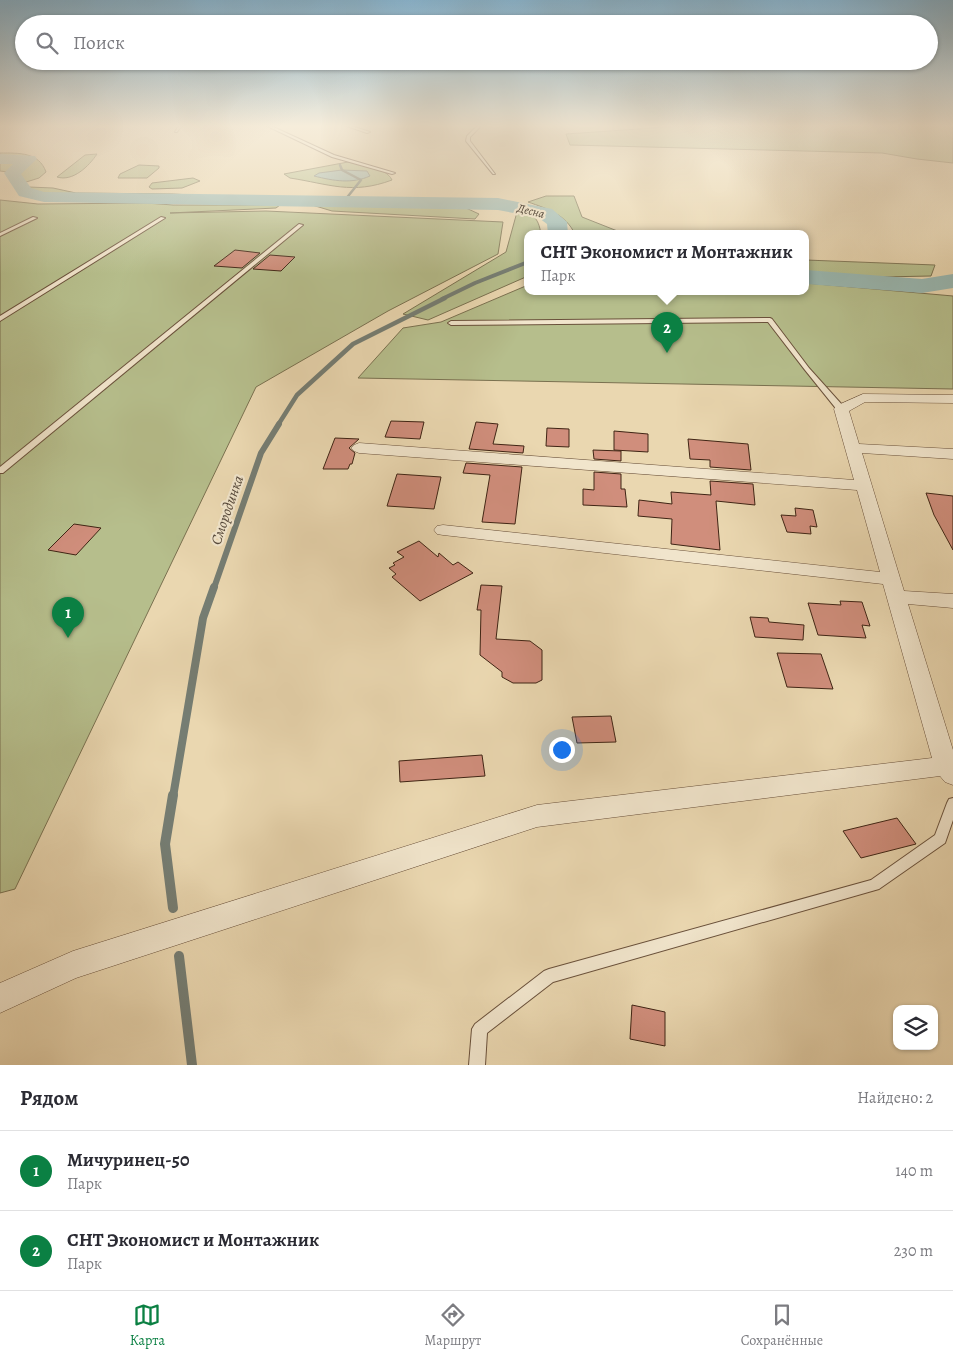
<!DOCTYPE html>
<html lang="ru">
<head>
<meta charset="utf-8">
<style>
	:root { --surface:#fff; --page:#f2f2f3; --text:#2b2b33; --muted:#7c7c81; --line:#e1e1e2; --accent:#0b8043 }
	body { margin:0; font-family:Alegreya,serif; background:var(--page); color:var(--text) }
	.controls { position:absolute; right:15px; bottom:15px; display:grid; overflow:hidden; border-radius:10px; box-shadow:0 1px 4px #0004 }
	.controls button { width:45px; height:45px; display:grid; place-items:center; padding:0; border:0; border-bottom:1px solid var(--line); background:var(--surface); color:var(--text); font:25px sans-serif }
	.you { position:absolute; left:561px; top:749px; width:18px; height:18px; margin:-12px; border:4px solid #fff; border-radius:50%; background:#1a73e8; box-shadow:0 0 0 8px #1a73e833 }
	.badge { display:grid; place-items:center; width:32px; height:32px; border-radius:50%; background:var(--accent); color:#fff; font-size:16px; font-weight:700 }
	.pin { position:absolute; translate:-50% -41px; filter:drop-shadow(0 1px 2px #0008) }
	.pin::after { content:''; position:absolute; top:26px; width:18px; height:15px; background:inherit; clip-path:polygon(0 0,100% 0,50% 100%) }
	.popup { position:absolute; left:524px; top:230px; width:285px; height:65px; box-sizing:border-box; display:grid; place-content:center; border-radius:10px; background:var(--surface); filter:drop-shadow(0 1px 4px #0005); font-size:16px; white-space:nowrap; color:var(--muted) }
	.popup b { font-size:19px; color:var(--text) }
	.popup::after { content:''; position:absolute; left:50%; top:100%; margin-left:-10px; border:10px solid transparent; border-top-color:var(--surface) }
	.list { margin:0; padding:0; list-style:none }
	h2 { display:flex; justify-content:space-between; align-items:center; height:65px; margin:0; padding:0 20px; font-size:21px }
	h2 small { font-size:16px; font-weight:400; color:var(--muted) }
	.list li { display:grid; grid-template-columns:32px 1fr auto; gap:15px; align-items:center; box-sizing:border-box; height:80px; padding:0 20px; border-top:1px solid var(--line) }
	.list b { display:block; font-size:19px; white-space:nowrap }
	.list p { margin:0; font-size:16px; white-space:nowrap; color:var(--muted) }
	.list em { font-size:16px; font-style:normal; color:var(--muted) }
	.icon { flex:none; width:28px; height:28px; fill:none; stroke:currentColor; stroke-width:2; stroke-linecap:round; stroke-linejoin:round }
	.map { position:relative; flex:none; width:953px; height:1065px; overflow:hidden }
	.search { position:absolute; background:var(--surface); box-shadow:0 1px 4px #0004; left:15px; right:15px; top:15px; height:55px; display:flex; align-items:center; gap:12px; box-sizing:border-box; padding:0 18px; border-radius:28px; color:var(--muted); font-size:19px }
	.sheet { height:225px; background:var(--surface) }
	nav { display:flex; justify-content:space-around; align-items:center; box-sizing:border-box; height:70px; border-top:1px solid var(--line); background:var(--surface); font-size:14px; color:var(--muted) }
	nav a { display:grid; justify-items:center; gap:2px }
	nav .on { color:var(--accent) }
	.map>svg:first-child { display:block }
	.green { fill:#b6be8c; stroke:#7a7150 }
	.water { fill:#99b8b2; stroke:#757d73 }
	.lines { fill:none; stroke-linecap:round; stroke-linejoin:round }
	.stream-far5 { stroke:#757d73; stroke-width:2.5 }
	.stream-far4 { stroke:#757d73; stroke-width:4 }
	.stream-far3 { stroke:#757d73; stroke-width:4.5 }
	.stream-far2 { stroke:#757d73; stroke-width:6 }
	.stream-far1 { stroke:#757d73; stroke-width:8 }
	.stream { stroke:#757d73; stroke-width:10 }
	.river { fill:#99b8b2; fill-rule:evenodd }
	.building { fill:#d08e7c; stroke:#3f2414 }
	.lane-casing { stroke:#6a513b; stroke-width:2 }
	.street-casing { stroke:#6a513b; stroke-width:1 }
	.lane { fill:#f1e5cc; fill-rule:evenodd }
	.street { fill:#f1e5cc; fill-rule:evenodd }
	.labels { text-anchor:middle; dominant-baseline:central; stroke-width:4.5; stroke-linejoin:round; paint-order:stroke }
	.far-water-label { font-size:12px; font-style:italic; fill:#56493c; stroke:#f1e5cc }
	.water-label { font-size:15px; font-style:italic; fill:#56493c; stroke:#f1e5cc }
</style>
</head>
<body>
<div class="map">
<svg width="953" height="1065" viewBox="0 0 953 1065">
	<rect width="100%" height="100%" fill="#ead7b0"/>
	<filter id="stains"><feTurbulence type="fractalNoise" baseFrequency=".004" numOctaves="4"/><feColorMatrix values="0 0 0 0 .2 0 0 0 0 .09 0 0 0 0 .02 0 0 0 .5 -.17"/></filter>
	<radialGradient id="worn" r=".72"><stop offset=".6" stop-color="#630" stop-opacity="0"/><stop offset="1" stop-color="#630" stop-opacity=".3"/></radialGradient>
	<!-- green -->
	<g class="green">
		<polygon points="680,125 953,125 953,163 917,159 882,153 570,145 566,134 682,126"/>
		<path d="M0,153c19,0 39,-1 46,19l-7,6 -16,5 -8,-10 -15,-2z"/>
		<path d="M97,154c-8,12 -24,28 -40,23l28,-22z"/>
		<path d="M348,162c13,3 38,5 44,18 -40,15 -63,4 -102,-2l-6,-4z"/>
		<polygon points="139,165 159,166 159,168 147,178 118,178 120,174"/>
		<polygon points="193,178 200,181 182,188 152,189 149,187 152,183"/>
		<polygon points="29,187 53,188 76,193 172,194 272,199 275,202 182,197 46,197 29,191 26,189"/>
		<path d="M546,196h28l8,21 43,17h-50c-10,-20 -27,-25 -47,-32z"/>
		<polygon points="0,200 38,204 146,203 173,205 280,205 276,208 170,213 266,211 503,222 498,254 388,311 256,387 15,889 0,893"/>
		<polygon points="335,203 380,203 466,208 479,214 475,219 332,211 312,205"/>
		<path d="M517,212c17,2 21,5 24,22h-13v42l-100,44 -25,-6 103,-62z"/>
		<polygon points="806,260 935,265 931,276 880,277 806,272"/>
		<polygon points="806,283 953,296 953,389 358,378 403,328 441,322 528,285 528,292 806,292"/>
	</g>
	<!-- water -->
	<path class="water" d="M342,170l25,1 3,5c-18,8 -36,5 -56,0l5,-3z"/>
	<g class="lines">
		<!-- stream-far5 -->
		<polyline class="stream-far5" points="340,165 342,170 361,180 345,200"/>
		<!-- stream-far4 -->
		<polyline class="stream-far4" points="442,299 475,283 528,262"/>
		<!-- stream-far3 -->
		<polyline class="stream-far3" points="278,425 297,395 353,344 445,298"/>
		<!-- stream-far2 -->
		<polyline class="stream-far2" points="214,588 261,453 279,424"/>
		<!-- stream-far1 -->
		<polyline class="stream-far1" points="173,797 203,618 214,587"/>
		<!-- stream -->
		<g class="stream">
			<polyline points="173,908 165,844 173,795"/>
			<polyline points="179,956 192,1065"/>
		</g>
		<!-- river -->
		<g class="river">
			<polygon points="0,154 35,156 37,159 21,174 31,188 44,192 498,198 552,209 567,222 568,234 548,234 547,224 539,218 498,210 44,202 19,196 4,173 13,164 0,164"/>
			<polygon points="806,270 922,279 953,274 953,288 922,293 806,284"/>
		</g>
	</g>
	<!-- building -->
	<g class="building">
		<polygon points="235,250 260,253 242,268 214,266"/>
		<polygon points="270,255 295,257 281,271 253,269"/>
		<polygon points="391,421 424,422 420,439 385,437"/>
		<polygon points="476,422 498,424 493,444 524,446 523,453 469,449"/>
		<polygon points="547,428 569,429 569,447 546,446"/>
		<polygon points="614,431 648,434 648,452 614,450"/>
		<polygon points="335,438 359,439 349,448 355,453 352,464 350,464 348,469 323,469"/>
		<polygon points="688,439 748,444 751,470 710,467 710,460 690,459"/>
		<polygon points="593,450 621,451 621,461 594,459"/>
		<polygon points="466,463 522,467 515,524 482,522 490,475 463,473"/>
		<polygon points="594,472 621,474 621,489 625,489 627,507 583,505 583,489 594,490"/>
		<polygon points="397,474 441,477 434,509 387,506"/>
		<polygon points="710,481 753,484 755,505 716,501 720,550 671,544 672,519 638,516 639,500 672,504 671,492 711,495"/>
		<polygon points="926,493 953,496 953,550 934,515"/>
		<polygon points="795,508 813,510 817,527 810,526 811,534 787,532 781,515 796,516"/>
		<polygon points="74,524 101,528 76,555 48,550"/>
		<polygon points="419,541 438,557 439,553 453,565 458,562 473,573 420,601 392,577 396,574 389,568 395,565 393,563 404,557 397,552"/>
		<polygon points="481,585 502,586 496,639 530,641 542,650 542,680 536,683 513,683 502,677 502,672 480,655 481,610 477,610"/>
		<polygon points="840,601 862,602 870,626 862,625 866,638 818,635 808,603 841,605"/>
		<polygon points="750,617 768,618 769,622 804,625 803,640 755,637"/>
		<polygon points="777,653 821,654 833,689 787,687"/>
		<polygon points="611,716 616,742 577,743 572,717"/>
		<polygon points="482,755 485,776 400,782 399,761"/>
		<polygon points="897,818 916,844 861,858 843,831"/>
		<polygon points="632,1005 665,1012 665,1046 630,1039"/>
	</g>
	<g class="lines">
		<defs>
			<g id="lane">
				<polygon points="179,125 182,125 177,132 175,132"/>
				<polygon points="265,125 269,125 334,155 395,173 392,174 332,157"/>
				<polygon points="344,125 348,125 370,132 367,133"/>
				<polygon points="478,125 482,125 470,137 470,141 495,174 493,174 466,141 467,136"/>
				<polygon points="33,217 37,218 0,236 0,233"/>
				<polygon points="161,217 165,218 0,321 0,316"/>
				<polygon points="299,224 303,225 3,473 0,473 0,467"/>
				<polygon points="770,318 772,319 809,368 844,407 844,411 838,411 805,370 768,322 451,325 448,323 451,321"/>
				<polygon points="953,798 953,820 945,843 879,889 553,982 487,1033 485,1065 469,1065 472,1029 475,1024 544,971 549,969 871,880 935,835 947,803 949,799"/>
			</g>
			<polygon id="street" points="863,394 953,395 953,403 865,402 849,411 859,444 953,449 953,459 862,453 904,591 953,594 953,608 908,604 953,750 953,785 945,782 940,776 537,827 76,978 0,1013 0,983 73,951 537,805 932,758 883,584 443,535 437,534 434,530 437,526 443,525 880,572 857,490 359,453 354,451 351,448 354,445 359,443 854,480 834,409 836,406"/>
		</defs>
		<!-- lane casing -->
		<use href="#lane" class="lane-casing"/>
		<!-- street casing -->
		<use href="#street" class="street-casing"/>
		<!-- lane -->
		<use href="#lane" class="lane"/>
		<!-- street -->
		<use href="#street" class="street"/>
	</g>
	<!-- sky -->
	<linearGradient id="sky" x2="0" y2="1"><stop stop-color="#88b6d2"/><stop offset="0.46" stop-color="#f6eddb"/><stop offset="1" stop-color="#f6eddb" stop-opacity="0"/></linearGradient>
	<rect width="953" height="274" fill="url(#sky)"/>
	<g class="labels">
		<!-- far-water labels -->
		<g class="far-water-label">
			<text transform="translate(531 211) rotate(14)">Десна</text>
		</g>
		<!-- water labels -->
		<g class="water-label">
			<text transform="translate(227 510) rotate(-71)">Смородинка</text>
		</g>
	</g>
	<rect width="100%" height="100%" filter="url(#stains)"/>
	<rect width="100%" height="100%" fill="url(#worn)"/>
</svg>
<div class="controls">
<button><svg class="icon" aria-label="layers" viewBox="0 0 24 24"><path d="M12 4l9 5-9 5-9-5zM3 14l9 5 9-5"/></svg></button>
</div>
<div class="you"></div>
<div class="pin badge" style="left:68px;top:638px">1</div>
<div class="pin badge" style="left:667px;top:353px">2</div>
<div class="popup"><b>СНТ Экономист и Монтажник</b>Парк</div>
<div class="search"><svg class="icon" aria-label="search" viewBox="0 0 24 24"><circle cx="10" cy="10" r="6"/><path d="M15 15l6 6"/></svg>Поиск</div>
</div>
<section class="sheet">
<h2>Рядом<small>Найдено: 2</small></h2>
<ul class="list">
<li><span class="badge">1</span><div><b>Мичуринец-50</b><p>Парк</p></div><em>140 m</em></li>
<li><span class="badge">2</span><div><b>СНТ Экономист и Монтажник</b><p>Парк</p></div><em>230 m</em></li>
</ul>
</section>
<nav>
<a class="on"><svg class="icon" aria-label="map" viewBox="0 0 24 24"><path d="M3 6l6-2 6 2 6-2v14l-6 2-6-2-6 2zM9 4v14M15 6v14"/></svg>Карта</a>
<a><svg class="icon" aria-label="directions" viewBox="0 0 24 24"><path d="M12 3l9 9-9 9-9-9zM9 14v-3h6M13 9l2 2-2 2"/></svg>Маршрут</a>
<a><svg class="icon" aria-label="saved" viewBox="0 0 24 24"><path d="M7 4h10v16l-5-4-5 4z"/></svg>Сохранённые</a>
</nav>
</body>
</html>
